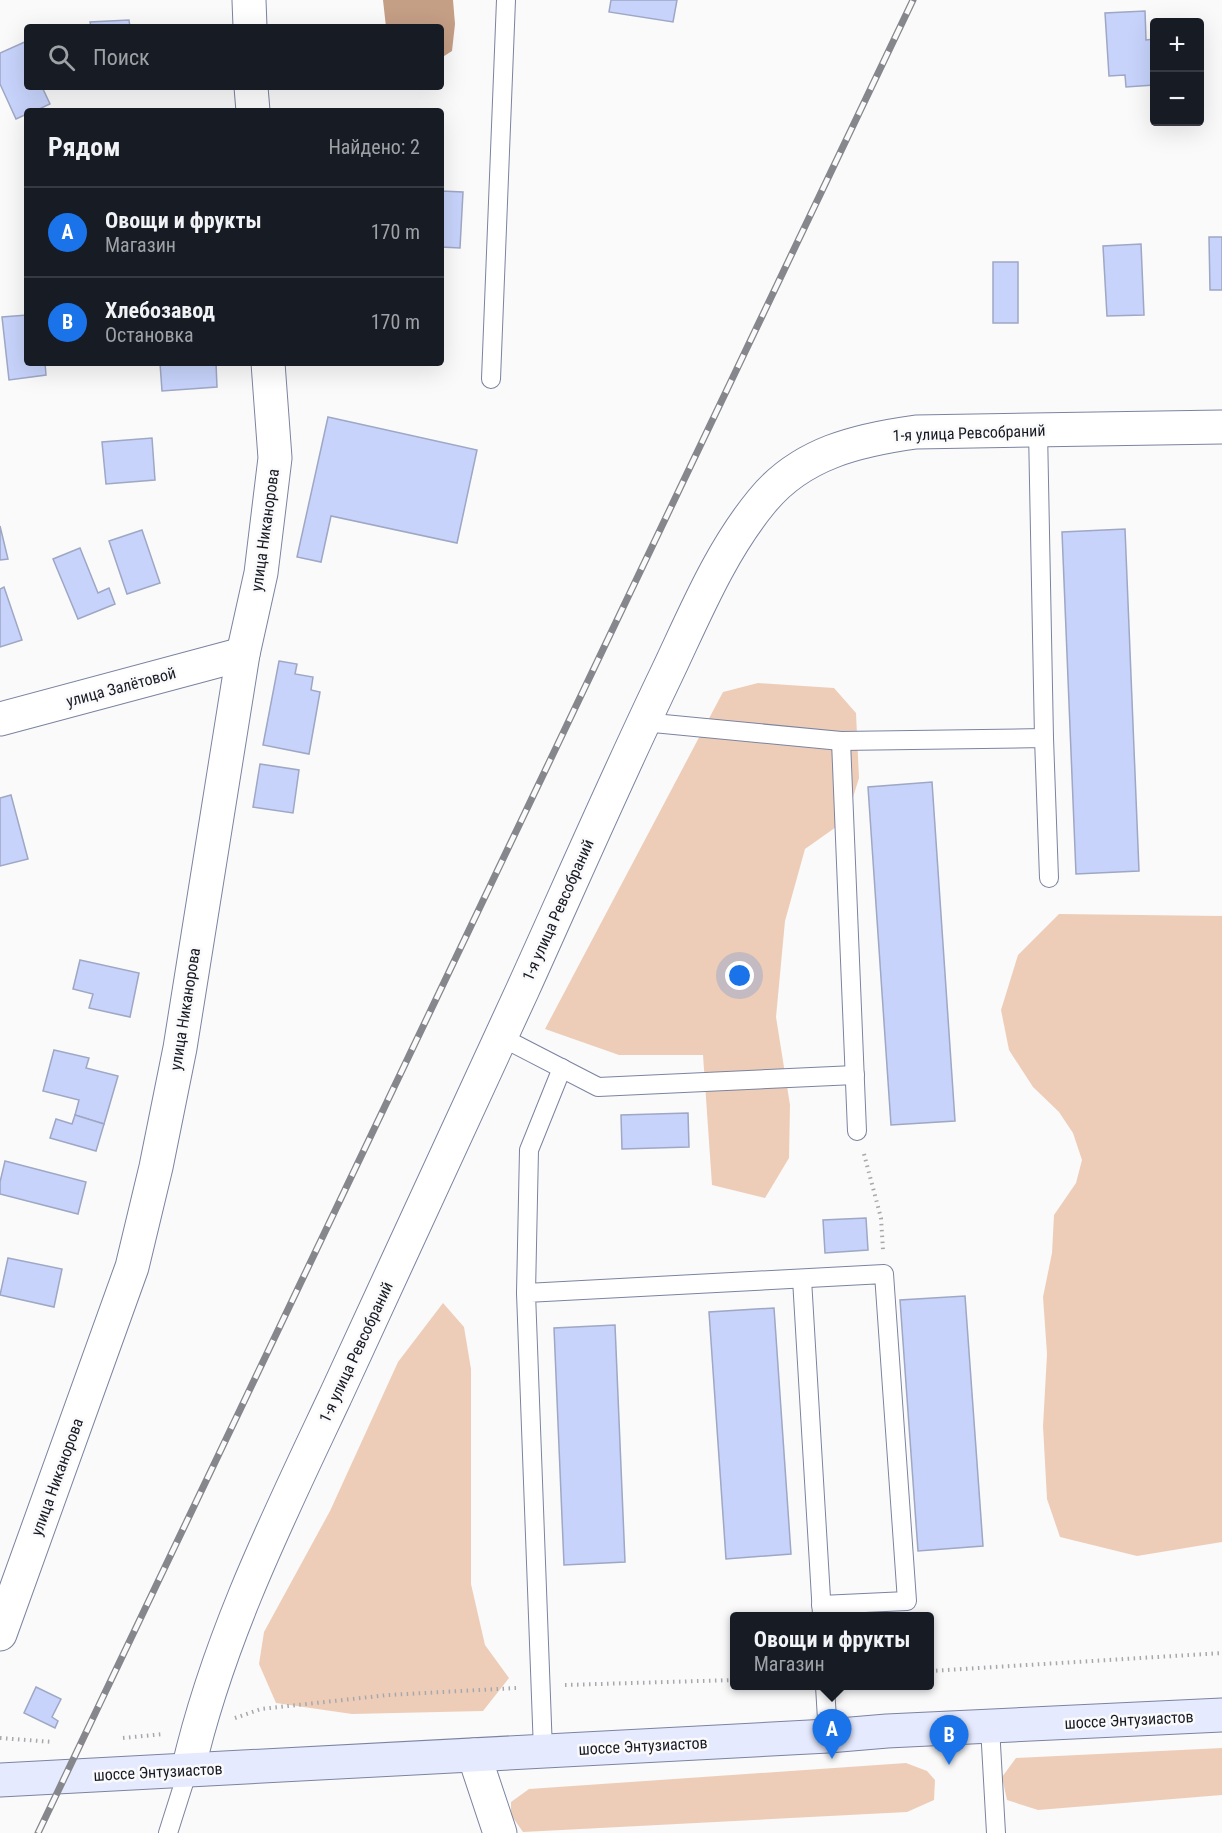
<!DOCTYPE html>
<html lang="ru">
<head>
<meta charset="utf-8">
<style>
	:root { --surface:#171b24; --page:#20242c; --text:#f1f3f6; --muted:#9ea1a6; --line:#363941; --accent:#1a73e8 }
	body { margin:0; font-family:"Roboto Condensed",sans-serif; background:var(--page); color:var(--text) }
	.controls { position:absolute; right:18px; top:18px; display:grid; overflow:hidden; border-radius:6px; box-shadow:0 6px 24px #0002 }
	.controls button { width:54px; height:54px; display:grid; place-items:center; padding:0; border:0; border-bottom:2px solid var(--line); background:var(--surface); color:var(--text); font:30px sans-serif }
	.you { position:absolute; left:740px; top:976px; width:21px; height:21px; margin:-15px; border:4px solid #fff; border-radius:50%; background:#1a73e8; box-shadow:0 0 0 9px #1a73e833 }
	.badge { display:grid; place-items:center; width:39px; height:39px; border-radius:50%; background:var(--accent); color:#fff; font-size:20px; font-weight:700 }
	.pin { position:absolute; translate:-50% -50px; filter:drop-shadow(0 2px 3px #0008) }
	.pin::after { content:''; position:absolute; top:32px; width:21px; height:18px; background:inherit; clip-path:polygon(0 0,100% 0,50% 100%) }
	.popup { position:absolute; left:730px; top:1612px; width:204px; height:78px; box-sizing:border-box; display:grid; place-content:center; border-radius:6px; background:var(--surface); filter:drop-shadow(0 2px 4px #0005); font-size:20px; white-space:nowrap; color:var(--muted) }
	.popup b { font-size:22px; color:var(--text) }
	.popup::after { content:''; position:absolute; left:50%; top:100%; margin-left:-12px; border:12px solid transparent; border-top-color:var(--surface) }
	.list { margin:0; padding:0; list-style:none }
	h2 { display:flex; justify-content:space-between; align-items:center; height:78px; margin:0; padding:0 24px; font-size:26px }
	h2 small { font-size:20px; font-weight:400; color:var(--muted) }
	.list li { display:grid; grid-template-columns:39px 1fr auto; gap:18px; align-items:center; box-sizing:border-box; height:90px; padding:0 24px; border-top:2px solid var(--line) }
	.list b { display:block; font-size:22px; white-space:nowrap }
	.list p { margin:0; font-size:20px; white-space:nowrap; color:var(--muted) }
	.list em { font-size:20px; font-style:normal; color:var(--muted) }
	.icon { flex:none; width:33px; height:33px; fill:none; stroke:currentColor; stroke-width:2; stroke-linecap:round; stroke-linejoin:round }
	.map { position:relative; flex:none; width:1222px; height:1833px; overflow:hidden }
	.search { position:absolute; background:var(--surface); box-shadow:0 6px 24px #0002; left:24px; top:24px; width:420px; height:66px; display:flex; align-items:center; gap:15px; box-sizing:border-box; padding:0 21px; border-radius:6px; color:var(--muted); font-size:22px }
	.panel { position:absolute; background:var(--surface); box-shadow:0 6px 24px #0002; left:24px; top:108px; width:420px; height:258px; border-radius:6px }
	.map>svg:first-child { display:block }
	.green { fill:#eecdb8 }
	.water { fill:#c49e85 }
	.building { fill:#c7d3fb; stroke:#9ea7c4; stroke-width:1.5 }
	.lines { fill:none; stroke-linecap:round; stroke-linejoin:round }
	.lane-casing { stroke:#7b839f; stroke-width:20 }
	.street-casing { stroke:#7b839f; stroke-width:35 }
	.secondary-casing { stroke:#7b839f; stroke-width:35 }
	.path { stroke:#a7a8ac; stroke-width:4; stroke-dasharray:1.5 4.5; stroke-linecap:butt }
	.lane { stroke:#fff; stroke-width:18 }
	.street { stroke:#fff; stroke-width:33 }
	.secondary { stroke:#e5eafe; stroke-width:33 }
	.rail-casing { stroke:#86878d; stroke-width:7 }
	.rail { stroke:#fafafa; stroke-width:4.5; stroke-dasharray:14; stroke-linecap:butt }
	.labels { text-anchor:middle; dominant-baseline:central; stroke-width:5; stroke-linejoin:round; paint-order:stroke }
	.street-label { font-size:16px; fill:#171a25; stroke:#fafafa }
</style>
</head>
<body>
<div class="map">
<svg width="1222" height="1833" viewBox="0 0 1222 1833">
	<rect width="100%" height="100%" fill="#fafafa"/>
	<!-- green -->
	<g class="green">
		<polygon points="758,683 834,688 856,713 859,778 846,820 805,849 785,921 776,1017 790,1105 789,1158 765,1198 712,1185 703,1055 619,1055 545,1029 723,692"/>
		<polygon points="1059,914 1222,916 1222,1542 1137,1556 1060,1537 1047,1499 1043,1426 1047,1354 1043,1297 1052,1253 1054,1215 1076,1183 1082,1160 1073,1133 1059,1112 1033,1087 1009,1050 1001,1010 1018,955"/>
		<polygon points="443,1303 464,1327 471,1369 471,1584 485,1645 509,1678 483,1711 352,1714 276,1703 259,1664 264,1632 330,1511 398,1362"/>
		<polygon points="1222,1748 1222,1795 1038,1810 1007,1800 1002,1777 1016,1758"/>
		<polygon points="906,1763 927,1771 935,1780 934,1800 907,1812 523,1832 511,1815 511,1802 529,1789"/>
	</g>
	<!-- water -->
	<polygon class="water" points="383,0 453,0 455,24 452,51 441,58 441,27 386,27"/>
	<!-- building -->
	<g class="building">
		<polygon points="611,0 677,0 673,22 609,12"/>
		<polygon points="1145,11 1146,40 1154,39 1154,85 1126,87 1125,75 1109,76 1105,13"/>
		<polygon points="129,20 130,27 91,27 90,22"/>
		<polygon points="27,41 27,87 42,87 50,104 35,111 27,111 27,114 16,119 0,84 0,53"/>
		<polygon points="441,191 463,192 460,248 441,247"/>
		<polygon points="1209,237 1222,237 1222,290 1210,290"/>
		<polygon points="1141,244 1144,315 1107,316 1103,246"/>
		<rect x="993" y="262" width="25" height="61"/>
		<polygon points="27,315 27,363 45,363 46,375 9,380 2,317"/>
		<polygon points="160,363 216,363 217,387 162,391"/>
		<polygon points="328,417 477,450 457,543 331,516 321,562 297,557"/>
		<polygon points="152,438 155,480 106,484 102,442"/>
		<polygon points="0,526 8,559 0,560"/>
		<polygon points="1125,529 1139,871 1076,874 1062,532"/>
		<polygon points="142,530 160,583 127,594 109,541"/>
		<polygon points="80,548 98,593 109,588 115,604 78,619 53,559"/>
		<polygon points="4,587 22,640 0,647 0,589"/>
		<polygon points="279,661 297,664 295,674 313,677 311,690 320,692 309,754 263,745"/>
		<polygon points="260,764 299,770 293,813 253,807"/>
		<polygon points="932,782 955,1121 891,1125 868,787"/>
		<polygon points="11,795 28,859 0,866 0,798"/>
		<polygon points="80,960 139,973 130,1017 89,1008 93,994 73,989"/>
		<polygon points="54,1050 89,1058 86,1068 118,1076 104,1124 75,1115 79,1100 43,1091"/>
		<polygon points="688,1113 689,1147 622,1149 621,1115"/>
		<polygon points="75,1115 104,1124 96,1151 50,1138 56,1119 72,1124"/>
		<polygon points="5,1161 86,1182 78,1214 0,1194 0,1182"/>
		<polygon points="866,1218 868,1250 825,1253 823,1220"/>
		<polygon points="8,1258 62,1269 54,1307 0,1295"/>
		<polygon points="965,1296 983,1546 918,1551 900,1300"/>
		<polygon points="774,1308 791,1554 726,1559 709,1312"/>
		<polygon points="615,1325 625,1562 564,1565 554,1328"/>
		<polygon points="36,1687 61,1699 52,1717 58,1721 55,1728 24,1713"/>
	</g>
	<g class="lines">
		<defs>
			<g id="lane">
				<polyline points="491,379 506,0"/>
				<polyline points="1038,430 1044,738"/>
				<polyline points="643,722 841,741 1044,738 1049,878"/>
				<polyline points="841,741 857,1131"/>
				<polyline points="501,1037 598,1087 855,1075"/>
				<polyline points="802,1279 822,1615"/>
				<polyline points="526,1293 529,1150 562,1068"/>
				<polyline points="825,1686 828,1736"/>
				<polyline points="990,1727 996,1833"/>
				<polyline points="543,1751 526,1293 884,1274 907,1601 821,1605"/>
				<polyline points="168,1833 188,1770"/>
			</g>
			<g id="street">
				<polyline points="249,0 250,27"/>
				<polyline points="251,87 253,111"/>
				<polyline points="0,719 243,654"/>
				<polyline points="0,1634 132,1267 156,1167 180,1048 243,654 261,573 275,458 268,363"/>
				<polyline points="474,1755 500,1833"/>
				<path d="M188,1770c30,-131 90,-252 147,-373 63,-136 126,-272 188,-408 48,-106 94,-212 144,-316 28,-59 53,-121 95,-172 39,-48 96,-61 154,-69l306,-5"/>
			</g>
			<polyline id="secondary" points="0,1780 828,1736 887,1731 1222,1715"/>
		</defs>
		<!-- lane casing -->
		<use href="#lane" class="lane-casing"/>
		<!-- street casing -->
		<use href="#street" class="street-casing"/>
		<!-- secondary casing -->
		<use href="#secondary" class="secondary-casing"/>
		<!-- path -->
		<g class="path">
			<polyline points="864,1154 881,1218 883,1250"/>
			<polyline points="930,1671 1222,1653"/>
			<polyline points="565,1685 734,1680"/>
			<polyline points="235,1718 261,1709 388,1695 516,1688"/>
			<polyline points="0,1738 53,1742"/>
			<polyline points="123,1738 164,1734"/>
		</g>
		<!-- lane -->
		<use href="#lane" class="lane"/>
		<!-- street -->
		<use href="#street" class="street"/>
		<!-- secondary -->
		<use href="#secondary" class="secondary"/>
		<defs>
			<polyline id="rail" points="38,1833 913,0"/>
		</defs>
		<!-- rail casing -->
		<use href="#rail" class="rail-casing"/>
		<!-- rail -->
		<use href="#rail" class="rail"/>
	</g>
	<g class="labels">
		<!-- street labels -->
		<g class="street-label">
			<text transform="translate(969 433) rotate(-2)">1-я улица Ревсобраний</text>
			<text transform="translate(265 530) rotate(-82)">улица Никанорова</text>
			<text transform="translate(121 687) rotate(-15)">улица Залётовой</text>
			<text transform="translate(558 910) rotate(-66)">1-я улица Ревсобраний</text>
			<text transform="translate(185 1009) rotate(-81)">улица Никанорова</text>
			<text transform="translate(356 1352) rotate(-65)">1-я улица Ревсобраний</text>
			<text transform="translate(57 1477) rotate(-70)">улица Никанорова</text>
			<text transform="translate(1129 1720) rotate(-3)">шоссе Энтузиастов</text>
			<text transform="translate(643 1746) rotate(-3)">шоссе Энтузиастов</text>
			<text transform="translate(158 1772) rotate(-3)">шоссе Энтузиастов</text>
		</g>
	</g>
</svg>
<div class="controls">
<button>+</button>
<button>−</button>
</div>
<div class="you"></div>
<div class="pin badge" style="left:832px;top:1759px">A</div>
<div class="popup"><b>Овощи и фрукты</b>Магазин</div>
<div class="pin badge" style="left:949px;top:1765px">B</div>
<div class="search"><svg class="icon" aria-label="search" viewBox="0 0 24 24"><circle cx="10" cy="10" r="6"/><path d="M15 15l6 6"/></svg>Поиск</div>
<section class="panel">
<h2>Рядом<small>Найдено: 2</small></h2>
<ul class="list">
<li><span class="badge">A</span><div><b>Овощи и фрукты</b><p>Магазин</p></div><em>170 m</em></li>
<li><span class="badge">B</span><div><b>Хлебозавод</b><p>Остановка</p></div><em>170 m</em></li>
</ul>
</section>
</div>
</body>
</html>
